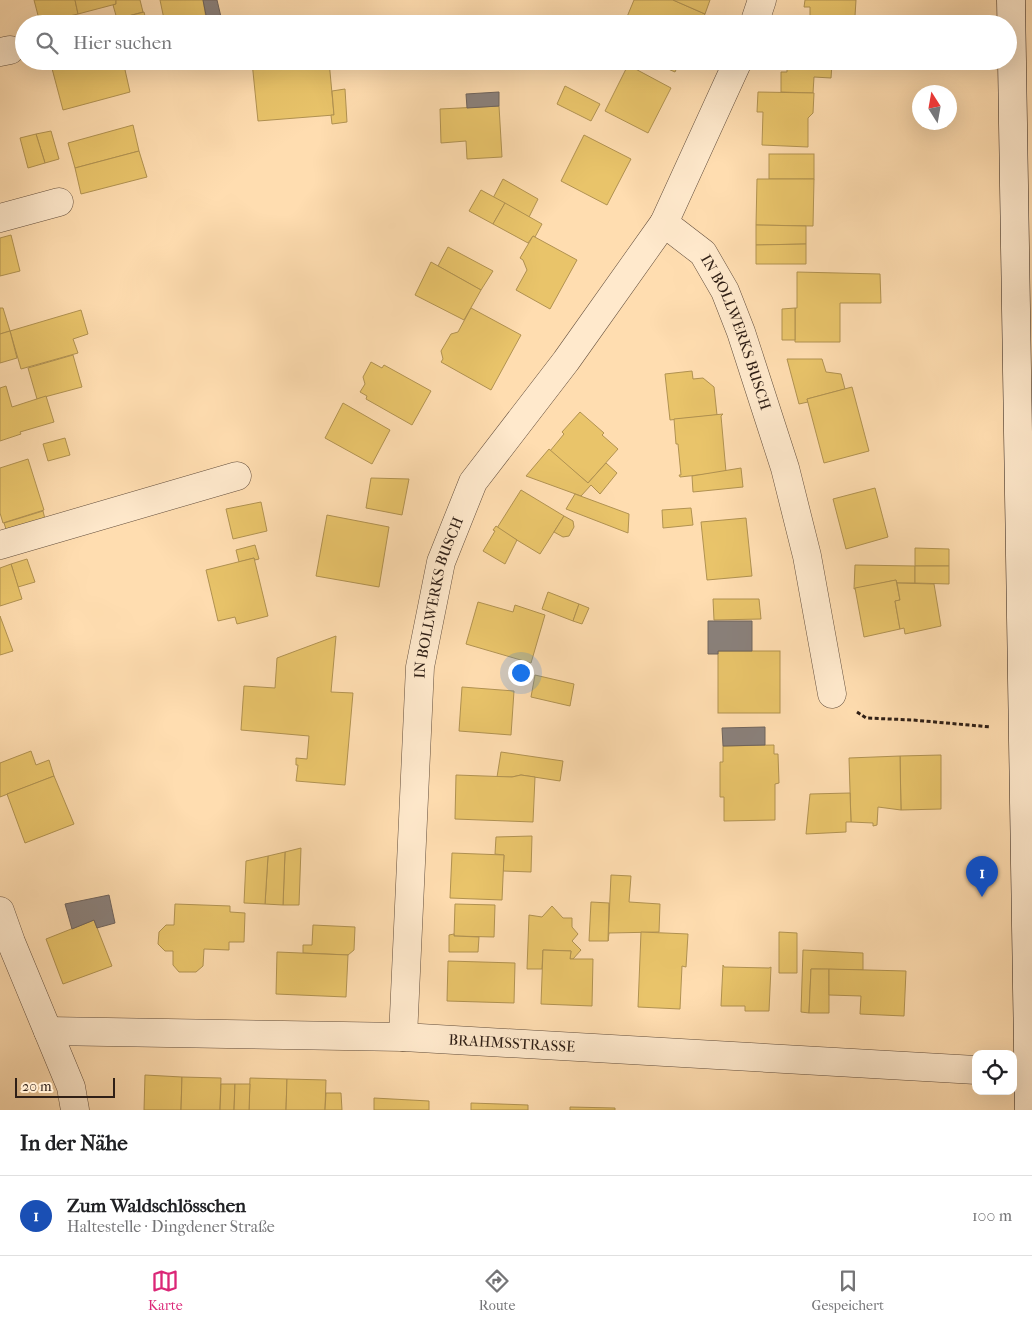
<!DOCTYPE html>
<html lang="de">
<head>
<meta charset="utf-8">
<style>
	:root { --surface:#fff; --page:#f6f6f6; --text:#202124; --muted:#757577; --line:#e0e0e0; --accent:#db2777 }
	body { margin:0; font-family:"IM FELL French Canon",serif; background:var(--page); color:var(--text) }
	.controls { position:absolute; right:15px; bottom:15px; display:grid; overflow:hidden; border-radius:10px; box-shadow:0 5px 20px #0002 }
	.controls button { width:45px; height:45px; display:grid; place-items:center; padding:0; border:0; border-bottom:1px solid var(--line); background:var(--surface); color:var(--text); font:25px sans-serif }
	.compass { position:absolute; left:912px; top:85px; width:45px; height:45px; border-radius:50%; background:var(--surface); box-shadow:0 5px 20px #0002; rotate:349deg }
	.scale { position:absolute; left:15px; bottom:12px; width:100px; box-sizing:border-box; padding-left:5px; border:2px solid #2f1f16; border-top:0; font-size:14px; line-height:18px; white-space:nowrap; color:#2f1f16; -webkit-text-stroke:4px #ffe9cc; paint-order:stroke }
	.you { position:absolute; left:520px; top:672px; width:18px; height:18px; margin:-12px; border:4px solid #fff; border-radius:50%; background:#1a73e8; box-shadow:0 0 0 8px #1a73e833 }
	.badge { display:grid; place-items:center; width:32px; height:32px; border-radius:50%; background:var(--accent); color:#fff; font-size:16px; font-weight:700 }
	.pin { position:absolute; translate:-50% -41px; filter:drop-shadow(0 1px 2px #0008) }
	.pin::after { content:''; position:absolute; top:26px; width:18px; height:15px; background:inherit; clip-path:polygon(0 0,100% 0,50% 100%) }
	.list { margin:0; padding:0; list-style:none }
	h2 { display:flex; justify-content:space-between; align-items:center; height:65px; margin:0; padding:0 20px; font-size:21px }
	h2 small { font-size:16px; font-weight:400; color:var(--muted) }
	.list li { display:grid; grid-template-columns:32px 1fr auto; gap:15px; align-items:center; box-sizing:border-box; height:80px; padding:0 20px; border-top:1px solid var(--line) }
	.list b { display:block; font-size:19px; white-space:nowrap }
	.list p { margin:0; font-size:16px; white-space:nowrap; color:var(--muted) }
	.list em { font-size:16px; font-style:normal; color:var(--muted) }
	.icon { flex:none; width:28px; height:28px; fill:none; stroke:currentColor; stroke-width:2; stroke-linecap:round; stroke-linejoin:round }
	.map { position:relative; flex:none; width:1032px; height:1110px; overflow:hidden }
	.search { position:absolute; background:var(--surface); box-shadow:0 5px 20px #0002; left:15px; right:15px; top:15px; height:55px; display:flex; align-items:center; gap:12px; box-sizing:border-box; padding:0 18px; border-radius:28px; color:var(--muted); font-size:19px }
	.sheet { height:145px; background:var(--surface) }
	nav { display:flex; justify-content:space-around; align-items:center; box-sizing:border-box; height:70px; border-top:1px solid var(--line); background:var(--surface); font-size:14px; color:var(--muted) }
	nav a { display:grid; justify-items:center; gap:2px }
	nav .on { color:var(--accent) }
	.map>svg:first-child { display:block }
	.homes { fill:#e9c46a; stroke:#b19251 }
	.industry { fill:#8a817c; stroke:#6f645d }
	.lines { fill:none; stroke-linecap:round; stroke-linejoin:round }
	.minor-casing { stroke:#634e3c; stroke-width:29 }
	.secondary-casing { stroke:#2f1f16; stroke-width:29 }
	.path { stroke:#2f1f16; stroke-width:3; stroke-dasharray:4 2.5; stroke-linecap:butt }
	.minor { stroke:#ffe9cc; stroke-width:28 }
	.secondary { stroke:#ffe9cc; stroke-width:28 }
	.labels { text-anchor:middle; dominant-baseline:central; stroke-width:5; stroke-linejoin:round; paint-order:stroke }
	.street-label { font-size:15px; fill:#2f1f16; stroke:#ffe9cc }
</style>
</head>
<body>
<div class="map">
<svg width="1032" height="1110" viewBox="0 0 1032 1110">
	<rect width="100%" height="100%" fill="#ffddb0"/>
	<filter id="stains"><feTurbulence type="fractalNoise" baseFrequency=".004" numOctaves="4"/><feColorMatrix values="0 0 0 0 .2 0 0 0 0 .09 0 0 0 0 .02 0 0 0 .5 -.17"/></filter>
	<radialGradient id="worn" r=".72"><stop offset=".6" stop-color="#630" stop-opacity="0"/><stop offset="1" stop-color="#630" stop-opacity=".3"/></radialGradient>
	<!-- homes -->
	<g class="homes">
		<polygon points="34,0 75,0 78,14 40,23"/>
		<polygon points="75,0 116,0 116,4 78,14"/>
		<polygon points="116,0 140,0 143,12 117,19 113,5 116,4"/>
		<polygon points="160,0 203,0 207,24 165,24"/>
		<polygon points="634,0 673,0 705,14 699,24 624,24"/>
		<polygon points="673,0 710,0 705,14"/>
		<polygon points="805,0 856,0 855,16 860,21 860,24 805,24 810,20 810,7 804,7"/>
		<polygon points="144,12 147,24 100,24 117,19"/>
		<polygon points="391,19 411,19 412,24 391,24"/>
		<polygon points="50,61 123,61 130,92 63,110"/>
		<polygon points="230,61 258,61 252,62 253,65 231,67"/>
		<polygon points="258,61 329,61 334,115 258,121 252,62"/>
		<polygon points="650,61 680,61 675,72"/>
		<polygon points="787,61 834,61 832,64 831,78 814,77 813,93 781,92 781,72 787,72"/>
		<polygon points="628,65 671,88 648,133 605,111"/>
		<polygon points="565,86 600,104 591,121 557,104"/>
		<polygon points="345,89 347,122 332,124 331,115 334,115 332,91"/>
		<polygon points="758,92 814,93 813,113 808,118 808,147 762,145 763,112 757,112"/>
		<polygon points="499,106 502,157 467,159 466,141 441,143 440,109"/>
		<polygon points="133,125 139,151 75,168 68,143"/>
		<polygon points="51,131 59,159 45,163 36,134"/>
		<polygon points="36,134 45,163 28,168 20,138"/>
		<polygon points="584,135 631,159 607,205 561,181"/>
		<polygon points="139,151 147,177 81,194 75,168"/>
		<rect x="769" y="154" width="45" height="25"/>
		<polygon points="503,179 538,199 529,217 493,198"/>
		<polygon points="757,179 814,179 813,226 756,225"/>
		<polygon points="481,190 505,203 493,224 469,211"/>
		<polygon points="505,203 542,224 535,237 533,236 528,243 493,224"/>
		<polygon points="756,225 806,226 806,244 756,245"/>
		<polygon points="11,235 20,271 0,276 0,238"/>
		<polygon points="533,236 577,260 550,309 516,290 527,270 523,260 520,258"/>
		<polygon points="806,244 806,264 756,264 756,245"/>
		<polygon points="448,247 493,271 481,290 438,266"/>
		<polygon points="431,262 481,290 464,320 415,295"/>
		<polygon points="797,272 880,274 881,303 840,303 840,342 795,342 795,308 797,308"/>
		<polygon points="0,308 3,308 10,331 0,334"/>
		<polygon points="471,308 521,335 491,390 441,362 443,359 441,351 451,334 458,332"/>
		<polygon points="795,308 795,340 782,340 782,309"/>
		<polygon points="81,310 88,334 73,339 78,353 21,369 10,331"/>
		<polygon points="10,331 17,358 0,363 0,334"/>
		<polygon points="73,355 82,387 37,399 28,368"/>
		<polygon points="787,359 822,359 826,372 841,374 845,389 807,399 808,402 799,404"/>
		<polygon points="371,362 382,368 384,365 431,391 412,425 366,399 367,396 360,392 365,384 363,377"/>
		<polygon points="692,371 693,379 703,378 714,387 717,415 670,420 665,374"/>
		<polygon points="6,386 12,407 46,396 54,422 20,432 21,434 0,441 0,388"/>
		<polygon points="852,387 869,451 824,463 807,399"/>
		<polygon points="343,403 390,430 372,464 325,438"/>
		<polygon points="580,412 604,433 602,435 618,449 588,483 550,451 564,434 562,432"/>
		<polygon points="723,414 721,416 726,472 680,477 679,475 681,475 678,444 676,444 674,419"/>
		<polygon points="65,438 70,455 48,461 43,444"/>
		<polygon points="549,449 588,483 606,463 617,473 600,494 591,485 581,496 526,476"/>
		<polygon points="28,459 44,510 3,523 0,513 0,468"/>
		<polygon points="741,468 743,487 693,492 692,476"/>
		<polygon points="371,478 409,479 402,515 366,508"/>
		<polygon points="875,488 888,537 846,549 833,499"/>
		<polygon points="521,490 564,516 540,554 497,528"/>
		<polygon points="575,494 629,514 628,533 566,509"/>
		<polygon points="261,502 267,531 233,539 226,509"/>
		<polygon points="691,508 693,525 663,528 662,510"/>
		<polygon points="43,511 46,523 8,535 4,523"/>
		<polygon points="327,515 389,527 379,587 316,576"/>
		<polygon points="564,516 573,521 574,527 569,536 563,537 554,532"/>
		<polygon points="746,518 752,576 707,580 701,522"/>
		<polygon points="496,526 517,540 505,564 483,551 495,531 493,530"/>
		<polygon points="255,545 259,559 255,560 254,558 239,562 236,550"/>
		<polygon points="915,548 949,549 949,566 915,566"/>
		<polygon points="254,558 268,616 237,624 235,617 218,621 206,570"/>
		<polygon points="27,559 35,582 18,587 11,564"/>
		<polygon points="11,564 22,599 0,606 0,568"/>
		<polygon points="855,565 915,566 915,583 897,583 896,580 854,589"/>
		<polygon points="915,566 949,566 949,584 915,583"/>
		<polygon points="896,580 900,600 895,601 900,629 864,637 855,588"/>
		<polygon points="897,583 934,584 941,626 905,634 904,628 900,629 895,601 900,600"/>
		<polygon points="548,592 579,604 573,621 542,609"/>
		<polygon points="713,599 759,599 761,619 714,620"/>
		<polygon points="478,602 513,612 515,605 545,615 531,663 466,644"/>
		<polygon points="579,604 589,608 582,624 573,621"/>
		<polygon points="0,616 13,651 0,655"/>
		<polygon points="336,636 331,692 353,693 345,785 296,781 298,765 296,765 296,758 307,759 309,736 241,730 244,686 275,688 277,658"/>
		<rect x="718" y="651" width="62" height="62"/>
		<polygon points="535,675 574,684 570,706 531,697"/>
		<polygon points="462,687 514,691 511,735 459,731"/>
		<polygon points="774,745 774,754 778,754 779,783 775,784 775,820 724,821 724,797 720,797 720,762 723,762 723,746"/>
		<polygon points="31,751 36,765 49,760 54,776 0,797 0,763"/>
		<polygon points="501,752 563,761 560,781 521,775 512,777 497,777"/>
		<polygon points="941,755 941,809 901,810 900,756"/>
		<polygon points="900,756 901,810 878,807 877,825 873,826 873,823 851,822 849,758"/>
		<polygon points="456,775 512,777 521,775 535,777 533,822 455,819"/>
		<polygon points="54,776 74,824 25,843 7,794"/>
		<polygon points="850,793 851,822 846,822 846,832 806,834 810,794"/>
		<polygon points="532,836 531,872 503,871 504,855 495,854 496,837"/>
		<polygon points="301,848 299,905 283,905 285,852"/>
		<polygon points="285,852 283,905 265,904 268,856"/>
		<polygon points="452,853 504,855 502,900 450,898"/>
		<polygon points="268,856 265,904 244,903 246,861"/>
		<polygon points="611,875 631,876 629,902 660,904 659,932 609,933 608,941"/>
		<polygon points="591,902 609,903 608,941 589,941"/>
		<polygon points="175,904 230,906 230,912 245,913 244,942 229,942 229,950 204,949 203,966 196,972 179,972 173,965 173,951 165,951 158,944 159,932 166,925 174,925"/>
		<polygon points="455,904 495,905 494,937 454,936"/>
		<polygon points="552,906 563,918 572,918 572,927 578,934 572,941 581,950 573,959 570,959 571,951 543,950 542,969 527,969 529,915 542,917"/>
		<polygon points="94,920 112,966 63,984 46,939"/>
		<polygon points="313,925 355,927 354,950 348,955 303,953 303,945 312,945"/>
		<polygon points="641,932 688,934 686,967 682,966 680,1009 638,1007"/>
		<polygon points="779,932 797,933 797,973 779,973"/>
		<polygon points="454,934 454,936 479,937 478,952 449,952 449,935"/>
		<polygon points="543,950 571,951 570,959 593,959 592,1006 541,1004"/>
		<polygon points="803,950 863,953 863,970 811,969 809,1013 801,1012"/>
		<polygon points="277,952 348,955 346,997 276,994"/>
		<polygon points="448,961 515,963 514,1003 447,1001"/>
		<polygon points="723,965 724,967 769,968 771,967 769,1011 745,1011 745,1006 721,1006"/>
		<polygon points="811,969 829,969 829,1013 809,1013"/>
		<polygon points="829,969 906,971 904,1016 860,1014 861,996 829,995"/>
		<polygon points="145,1075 182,1077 181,1110 144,1110"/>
		<polygon points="182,1077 221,1078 220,1110 181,1110"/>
		<polygon points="250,1078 287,1079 286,1110 249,1110"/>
		<polygon points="287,1079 326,1080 325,1110 286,1110"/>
		<polygon points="221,1084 235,1084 234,1110 220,1110"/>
		<polygon points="235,1084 250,1084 249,1110 234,1110"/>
		<polygon points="326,1093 341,1093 342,1110 325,1110"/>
		<polygon points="374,1098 429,1101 429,1110 374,1110"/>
		<polygon points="471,1103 528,1105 528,1110 471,1110"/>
		<polygon points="570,1107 615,1108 615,1110 570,1110"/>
	</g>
	<!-- industry -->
	<g class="industry">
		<polygon points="203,0 217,0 221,17 207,20"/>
		<polygon points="499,92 499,106 467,108 466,94"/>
		<polygon points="708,621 752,621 752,651 718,651 718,654 708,654"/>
		<polygon points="765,727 765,745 723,746 722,728"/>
		<polygon points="109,895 115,923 97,928 94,920 72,929 65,904"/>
	</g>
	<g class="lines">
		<defs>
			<g id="minor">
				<polyline points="754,24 762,0"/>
				<polyline points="0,52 10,50"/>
				<polyline points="0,218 59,202"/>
				<polyline points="664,223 738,61"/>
				<polyline points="0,545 237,476"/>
				<polyline points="0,911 11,942 71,1087 75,1110"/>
				<path id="s1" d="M48,1031l355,6 573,33"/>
				<path id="s2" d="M403,1037l17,-370 21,-105 32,-80 93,-121 98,-138 39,30 22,38 16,41 44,136 22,88 25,138"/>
			</g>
			<polyline id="secondary" points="1011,0 1029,1110"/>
		</defs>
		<!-- minor casing -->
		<use href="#minor" class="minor-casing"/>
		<!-- secondary casing -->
		<use href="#secondary" class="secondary-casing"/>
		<!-- path -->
		<polyline class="path" points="857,712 866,718 913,720 991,727"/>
		<!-- minor -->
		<use href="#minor" class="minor"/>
		<!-- secondary -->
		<use href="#secondary" class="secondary"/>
	</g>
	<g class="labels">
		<!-- street labels -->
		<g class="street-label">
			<text stroke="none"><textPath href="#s2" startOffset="1021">IN BOLLWERKS BUSCH</textPath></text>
			<text stroke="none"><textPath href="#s2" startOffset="442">IN BOLLWERKS BUSCH</textPath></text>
			<text stroke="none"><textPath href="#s1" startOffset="464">BRAHMSSTRASSE</textPath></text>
		</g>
	</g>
	<rect width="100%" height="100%" filter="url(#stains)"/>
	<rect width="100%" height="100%" fill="url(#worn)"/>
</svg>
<div class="controls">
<button><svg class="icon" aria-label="locate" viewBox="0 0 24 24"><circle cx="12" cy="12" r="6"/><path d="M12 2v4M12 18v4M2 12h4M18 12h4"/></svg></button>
</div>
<svg class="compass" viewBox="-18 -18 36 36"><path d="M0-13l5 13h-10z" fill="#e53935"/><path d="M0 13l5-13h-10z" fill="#757577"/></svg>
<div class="scale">20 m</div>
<div class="you"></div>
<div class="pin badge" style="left:982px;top:897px;background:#1a4fb4">1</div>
<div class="search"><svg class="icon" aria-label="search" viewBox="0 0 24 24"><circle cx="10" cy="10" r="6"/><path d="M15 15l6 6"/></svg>Hier suchen</div>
</div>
<section class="sheet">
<h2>In der Nähe<small></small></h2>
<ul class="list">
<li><span class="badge" style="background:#1a4fb4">1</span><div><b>Zum Waldschlösschen</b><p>Haltestelle · Dingdener Straße</p></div><em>100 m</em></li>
</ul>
</section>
<nav>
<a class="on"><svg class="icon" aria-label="map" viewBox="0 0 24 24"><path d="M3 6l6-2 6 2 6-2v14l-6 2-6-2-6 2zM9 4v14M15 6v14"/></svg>Karte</a>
<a><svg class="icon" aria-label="directions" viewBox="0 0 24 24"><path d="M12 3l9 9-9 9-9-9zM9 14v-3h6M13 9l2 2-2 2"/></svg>Route</a>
<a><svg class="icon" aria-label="saved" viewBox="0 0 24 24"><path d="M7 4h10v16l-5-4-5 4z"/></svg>Gespeichert</a>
</nav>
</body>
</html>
